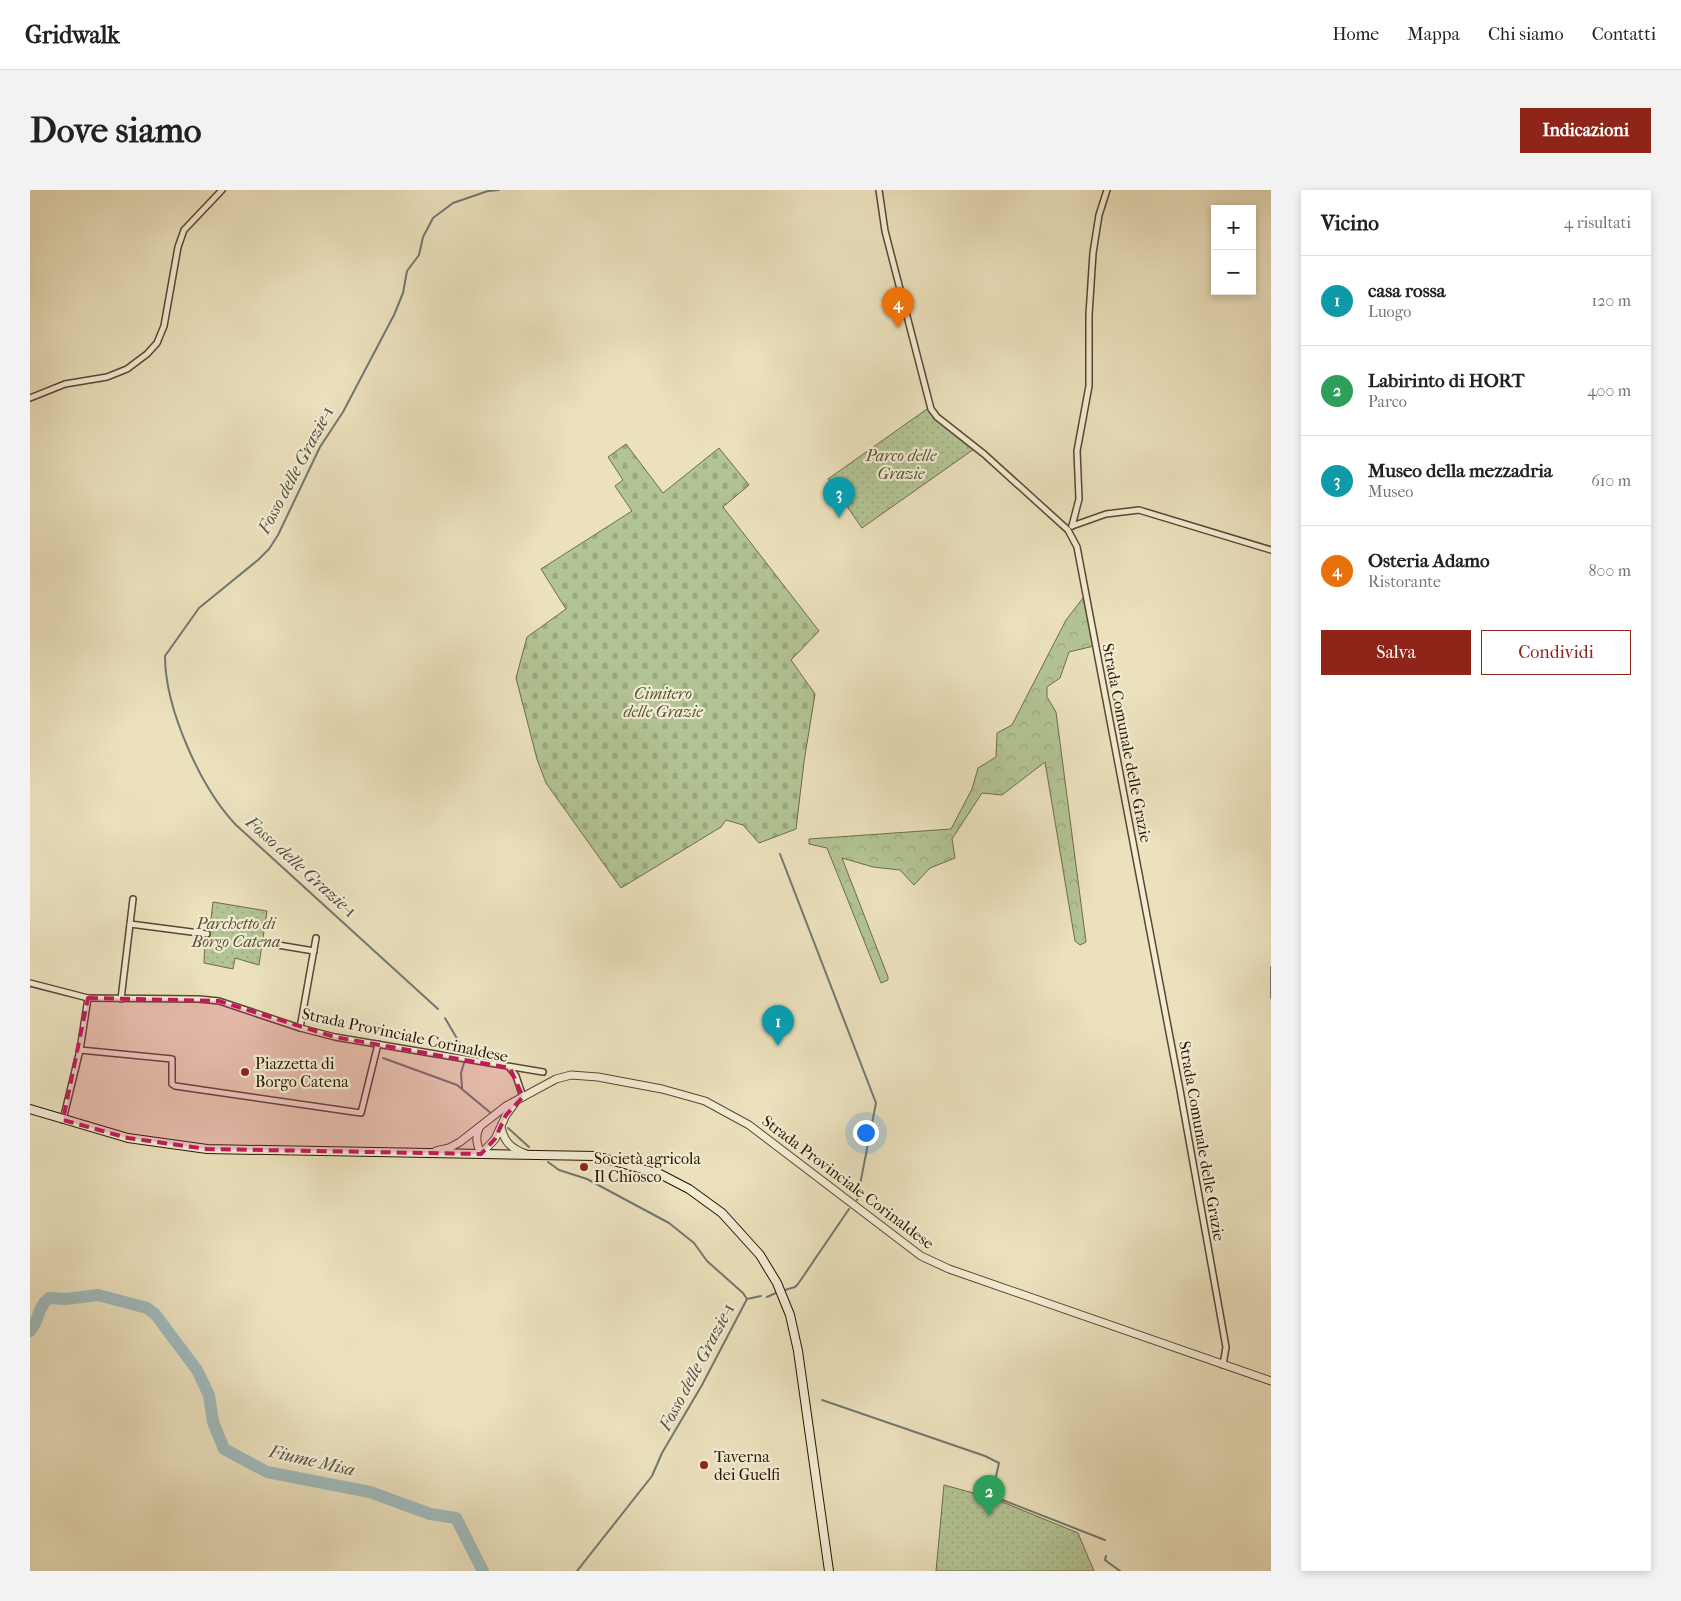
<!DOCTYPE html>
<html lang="it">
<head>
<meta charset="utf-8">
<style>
	:root { --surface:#fff; --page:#f2f2f2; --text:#222; --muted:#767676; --line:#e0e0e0; --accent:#8f2418 }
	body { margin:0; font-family:"IM FELL French Canon",serif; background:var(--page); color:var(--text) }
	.controls { position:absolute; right:15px; top:15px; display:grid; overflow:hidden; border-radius:0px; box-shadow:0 2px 8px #0003 }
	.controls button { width:45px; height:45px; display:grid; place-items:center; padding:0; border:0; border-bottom:1px solid var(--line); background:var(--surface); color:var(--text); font:25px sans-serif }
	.you { position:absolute; left:835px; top:942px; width:18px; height:18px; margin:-12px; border:4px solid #fff; border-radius:50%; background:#1a73e8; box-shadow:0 0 0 8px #1a73e833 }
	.badge { display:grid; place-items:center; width:32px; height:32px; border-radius:50%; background:var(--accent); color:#fff; font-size:16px; font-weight:700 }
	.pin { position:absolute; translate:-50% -41px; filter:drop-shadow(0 1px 2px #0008) }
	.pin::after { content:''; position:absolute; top:26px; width:18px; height:15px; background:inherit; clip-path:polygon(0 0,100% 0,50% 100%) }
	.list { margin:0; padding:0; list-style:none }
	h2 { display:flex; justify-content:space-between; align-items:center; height:65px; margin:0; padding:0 20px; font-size:21px }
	h2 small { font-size:16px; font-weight:400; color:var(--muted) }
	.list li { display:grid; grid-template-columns:32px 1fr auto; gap:15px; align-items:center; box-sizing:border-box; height:90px; padding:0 20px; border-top:1px solid var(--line) }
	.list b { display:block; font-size:19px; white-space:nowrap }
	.list p { margin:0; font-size:16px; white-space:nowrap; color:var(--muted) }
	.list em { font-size:16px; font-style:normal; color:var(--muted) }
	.actions { display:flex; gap:10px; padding:15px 20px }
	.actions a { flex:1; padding:11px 0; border:1px solid var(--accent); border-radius:0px; text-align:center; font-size:18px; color:var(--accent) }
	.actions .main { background:var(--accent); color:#fff }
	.map { position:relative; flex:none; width:1241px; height:1381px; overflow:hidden; border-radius:0px }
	header { display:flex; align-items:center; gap:30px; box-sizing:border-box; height:70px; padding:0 25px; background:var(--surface); border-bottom:1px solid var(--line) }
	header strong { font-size:24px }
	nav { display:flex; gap:28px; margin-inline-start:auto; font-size:18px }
	.intro { display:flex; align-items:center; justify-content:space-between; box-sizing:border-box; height:120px; padding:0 30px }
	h1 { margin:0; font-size:35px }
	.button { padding:12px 22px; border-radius:0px; background:var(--accent); color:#fff; font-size:18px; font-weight:700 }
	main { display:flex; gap:30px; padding:0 30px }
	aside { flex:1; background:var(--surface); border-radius:0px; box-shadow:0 2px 8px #0003 }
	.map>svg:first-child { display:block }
	.forest { fill:url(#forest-crowns); stroke:#6e6c4a }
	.cemetery { fill:url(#cemetery-stones); stroke:#6e6c4a }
	.park { fill:url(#park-dots); stroke:#6e6c4a }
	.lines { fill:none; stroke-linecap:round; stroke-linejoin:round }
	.stream { stroke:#707872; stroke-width:2 }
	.river { stroke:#9fbabd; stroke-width:12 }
	.minor-casing { stroke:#5a4730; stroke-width:8 }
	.tertiary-casing { stroke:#5a4730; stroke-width:9 }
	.secondary-casing { stroke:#291401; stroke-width:10 }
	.minor { stroke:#f2ecd4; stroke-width:5 }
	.tertiary { stroke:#f2ecd4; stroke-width:7 }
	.secondary { stroke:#f2ecd4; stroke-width:8 }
	.marked { fill:#c2185b; fill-opacity:0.2; stroke:#c2185b; stroke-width:4; stroke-dasharray:10 6; stroke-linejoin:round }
	.poi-dot { fill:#8f2418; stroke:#f2ecd4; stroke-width:2 }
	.labels { text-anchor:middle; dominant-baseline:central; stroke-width:4.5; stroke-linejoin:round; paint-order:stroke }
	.park-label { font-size:16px; font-style:italic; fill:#595234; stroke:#f2ecd4 }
	.street-label { font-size:16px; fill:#291401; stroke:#f2ecd4 }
	.poi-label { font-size:16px; fill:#291401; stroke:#f2ecd4; text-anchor:start }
	.water-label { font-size:18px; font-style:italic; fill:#524e43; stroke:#f2ecd4 }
</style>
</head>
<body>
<header>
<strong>Gridwalk</strong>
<nav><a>Home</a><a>Mappa</a><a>Chi siamo</a><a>Contatti</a></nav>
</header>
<div class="intro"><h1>Dove siamo</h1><a class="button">Indicazioni</a></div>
<main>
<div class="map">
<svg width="1241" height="1381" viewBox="0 0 1241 1381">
	<defs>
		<pattern id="forest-crowns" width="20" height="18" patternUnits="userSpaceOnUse" patternTransform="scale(1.25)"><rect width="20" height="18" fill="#b3c494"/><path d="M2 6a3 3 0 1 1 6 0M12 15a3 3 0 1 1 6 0" fill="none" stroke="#9aa87e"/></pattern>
		<pattern id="cemetery-stones" width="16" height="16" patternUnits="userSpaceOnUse" patternTransform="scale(1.25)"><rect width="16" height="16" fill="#b3c494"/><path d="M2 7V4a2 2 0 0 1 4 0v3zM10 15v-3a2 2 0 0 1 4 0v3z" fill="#9aa87e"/></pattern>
		<pattern id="park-dots" width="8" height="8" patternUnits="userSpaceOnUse" patternTransform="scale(1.25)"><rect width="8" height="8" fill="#b3c494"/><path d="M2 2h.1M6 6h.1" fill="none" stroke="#9aa87e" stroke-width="1.8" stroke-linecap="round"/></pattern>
	</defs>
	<rect width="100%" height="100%" fill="#ebe1bd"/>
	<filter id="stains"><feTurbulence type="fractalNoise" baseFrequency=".004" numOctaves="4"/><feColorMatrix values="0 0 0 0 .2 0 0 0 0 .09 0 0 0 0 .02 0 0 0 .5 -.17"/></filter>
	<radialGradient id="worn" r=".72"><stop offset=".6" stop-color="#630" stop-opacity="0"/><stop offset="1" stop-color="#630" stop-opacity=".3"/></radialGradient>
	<!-- forest -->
	<polygon class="forest" points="1053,408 1064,456 1039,462 1030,488 1017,497 1017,507 1026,522 1056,752 1050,755 1045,751 1015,572 972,605 952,603 922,649 925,668 900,678 884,695 870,680 843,677 812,668 858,787 858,790 851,793 797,658 779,654 779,649 921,639 942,599 948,578 966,567 967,543 982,535 1036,430"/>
	<!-- cemetery -->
	<polygon class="cemetery" points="596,254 633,303 689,258 719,295 693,317 789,441 761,470 785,504 774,572 766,639 729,653 713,635 696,630 691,637 591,698 516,593 507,569 486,488 497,447 536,419 511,379 602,321 585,296 593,290 578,267"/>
	<!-- park -->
	<g class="park">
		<polygon points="897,219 944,259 832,338 798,289"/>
		<polygon points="183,712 237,721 229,775 205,768 203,779 174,773 175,746 179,746"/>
		<polygon points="914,1295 965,1309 1048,1343 1064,1381 906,1381"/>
	</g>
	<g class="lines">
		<!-- stream -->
		<g class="stream">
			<polyline points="750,664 846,913 827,1010"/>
			<polyline points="1241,777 1241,808"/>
			<path d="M408,819l-202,-184c-36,-38 -71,-117 -71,-169l34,-48 59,-48 11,-11 9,-14 42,-88 23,-35 51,-97 9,-22 4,-22 12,-16 4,-18 10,-19 20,-15 35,-12 11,-1"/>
			<polyline points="415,828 436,864"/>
			<polyline points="353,868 427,895 462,924"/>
			<polyline points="432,898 431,883 434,873"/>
			<polyline points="478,938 499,957"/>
			<polyline points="518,972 529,980 557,989 639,1033 664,1053 677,1071 713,1103 717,1109"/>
			<polyline points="755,1100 765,1097 768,1094 819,1019"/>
			<polyline points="737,1107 746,1103"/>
			<polyline points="717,1109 731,1106"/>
			<polyline points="792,1210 955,1266 969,1273 962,1304 970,1309 1075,1350"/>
			<polyline points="1076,1366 1075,1370 1090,1381"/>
			<polyline points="547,1381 622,1286 632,1263 672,1195 717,1109"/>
		</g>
		<!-- river -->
		<path class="river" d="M0,1141c10,-11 6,-22 19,-33l17,1 32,-4 49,13 8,6 42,56 12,25 4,27 11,27 43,23 103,20 60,22 26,4 27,53"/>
		<defs>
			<g id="minor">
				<polyline points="849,0 855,41 901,219 907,227 954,264 1038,340 1047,357 1150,900 1196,1157 1193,1175"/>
				<polyline points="0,208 35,194 77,187 97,179 117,164 127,153 134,136 148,57 154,40 192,0"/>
				<polyline points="1042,336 1049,309 1047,261 1059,196 1059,125 1063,63 1069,25 1077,0"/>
				<polyline points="1042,336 1076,324 1109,320 1241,360"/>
				<polyline points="100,734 177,744"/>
				<polyline points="236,753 284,761"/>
				<polyline points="0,793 58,808 169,809 189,811 270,838 305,847 513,882"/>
				<polyline points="91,809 103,709"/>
				<polyline points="270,838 286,748"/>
				<polyline points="50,860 58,808"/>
				<polyline points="480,878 486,886 493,907"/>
				<polyline points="33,930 50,860 142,869 142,894 145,896 331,923 348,854"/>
			</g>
			<g id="tertiary">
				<path d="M449,938c-4,10 -2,17 2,26l14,-15 11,-24 9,-12"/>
				<path d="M471,938c4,15 10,20 25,26"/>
				<polyline points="406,961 419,958 430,952 476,916 526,889 541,885 568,887 632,899 675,911 719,935 891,1066 919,1079 1241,1191"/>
			</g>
			<polyline id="secondary" points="0,919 98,948 177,959 566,966 630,984 659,999 692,1023 730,1065 747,1093 760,1125 768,1161 799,1381"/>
		</defs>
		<!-- minor casing -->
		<use href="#minor" class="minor-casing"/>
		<!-- tertiary casing -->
		<use href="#tertiary" class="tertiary-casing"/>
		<!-- secondary casing -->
		<use href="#secondary" class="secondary-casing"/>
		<!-- minor -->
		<use href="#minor" class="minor"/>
		<!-- tertiary -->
		<use href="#tertiary" class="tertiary"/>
		<!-- secondary -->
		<use href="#secondary" class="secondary"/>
	</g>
	<!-- marked area -->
	<path class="marked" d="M58,808l131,3 116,36 175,31 13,29 -17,18 -11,24 -14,15 -274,-5 -79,-11 -65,-18z"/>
	<!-- markers -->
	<g class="poi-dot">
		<circle cx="215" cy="882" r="5"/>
		<circle cx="554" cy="977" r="5"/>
		<circle cx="674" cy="1275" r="5"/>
	</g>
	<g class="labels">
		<!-- park labels -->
		<g class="park-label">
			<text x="871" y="265">Parco delle<tspan x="871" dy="18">Grazie</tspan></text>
			<text x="633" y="503">Cimitero<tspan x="633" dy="18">delle Grazie</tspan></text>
			<text x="206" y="733">Parchetto di<tspan x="206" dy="18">Borgo Catena</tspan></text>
		</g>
		<!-- street labels -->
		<g class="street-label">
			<text transform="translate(1097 553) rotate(79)">Strada Comunale delle Grazie</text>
			<text transform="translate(375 845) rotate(12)">Strada Provinciale Corinaldese</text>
			<text transform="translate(1172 951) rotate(80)">Strada Comunale delle Grazie</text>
			<text transform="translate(818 992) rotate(37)">Strada Provinciale Corinaldese</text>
		</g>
		<!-- poi labels -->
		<g class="poi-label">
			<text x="225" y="873">Piazzetta di<tspan x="225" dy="18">Borgo Catena</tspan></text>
			<text x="564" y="968">Società agricola<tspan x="564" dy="18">Il Chiosco</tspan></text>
			<text x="684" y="1266">Taverna<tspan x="684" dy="18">dei Guelfi</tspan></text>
		</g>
		<!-- water labels -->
		<g class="water-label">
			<text transform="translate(266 280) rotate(-62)">Fosso delle Grazie-1</text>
			<text transform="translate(271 677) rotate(42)">Fosso delle Grazie-1</text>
			<text transform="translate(667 1177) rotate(-62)">Fosso delle Grazie-1</text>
			<text transform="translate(282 1271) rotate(13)">Fiume Misa</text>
		</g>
	</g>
	<rect width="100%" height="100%" filter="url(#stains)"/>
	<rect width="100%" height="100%" fill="url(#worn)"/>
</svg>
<div class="controls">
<button>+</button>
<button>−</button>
</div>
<div class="you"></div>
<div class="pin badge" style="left:748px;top:856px;background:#0f9aa8">1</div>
<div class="pin badge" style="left:959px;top:1326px;background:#2e9e5b">2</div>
<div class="pin badge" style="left:809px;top:328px;background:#0f9aa8">3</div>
<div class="pin badge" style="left:868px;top:138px;background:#e8710a">4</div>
</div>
<aside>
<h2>Vicino<small>4 risultati</small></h2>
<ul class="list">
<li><span class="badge" style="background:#0f9aa8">1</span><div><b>casa rossa</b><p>Luogo</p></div><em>120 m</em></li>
<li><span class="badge" style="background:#2e9e5b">2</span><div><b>Labirinto di HORT</b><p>Parco</p></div><em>400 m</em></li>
<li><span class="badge" style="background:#0f9aa8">3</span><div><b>Museo della mezzadria</b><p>Museo</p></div><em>610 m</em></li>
<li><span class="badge" style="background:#e8710a">4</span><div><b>Osteria Adamo</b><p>Ristorante</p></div><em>800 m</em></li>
</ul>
<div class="actions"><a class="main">Salva</a><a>Condividi</a></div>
</aside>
</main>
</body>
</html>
